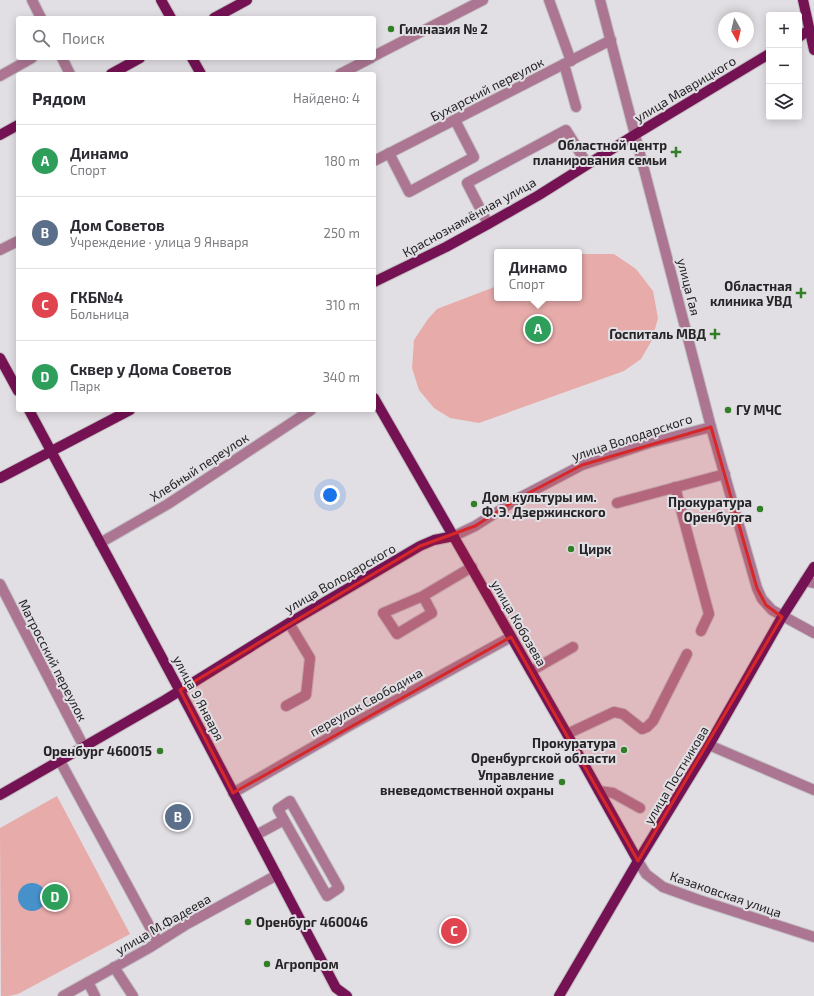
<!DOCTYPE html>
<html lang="ru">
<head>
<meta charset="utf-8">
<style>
	:root { --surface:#fff; --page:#f7f7f7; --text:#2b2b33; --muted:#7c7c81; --line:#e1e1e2; --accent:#327f28 }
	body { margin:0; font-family:"Exo 2",sans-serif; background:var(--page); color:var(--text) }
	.controls { position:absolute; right:12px; top:12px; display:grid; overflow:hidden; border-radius:4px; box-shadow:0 2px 10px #0003 }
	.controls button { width:36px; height:36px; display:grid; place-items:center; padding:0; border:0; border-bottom:1px solid var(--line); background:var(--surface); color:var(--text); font:20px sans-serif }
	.compass { position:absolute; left:718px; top:12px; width:36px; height:36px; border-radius:50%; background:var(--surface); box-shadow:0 2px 10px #0003; rotate:172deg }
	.you { position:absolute; left:330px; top:495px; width:14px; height:14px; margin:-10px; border:3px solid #fff; border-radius:50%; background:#1a73e8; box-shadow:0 0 0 6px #1a73e833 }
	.badge { display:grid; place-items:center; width:26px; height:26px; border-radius:50%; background:var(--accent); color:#fff; font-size:13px; font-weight:700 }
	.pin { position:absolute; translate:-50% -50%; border:2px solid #fff; box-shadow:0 1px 4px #0006 }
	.popup { position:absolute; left:494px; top:249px; width:88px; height:52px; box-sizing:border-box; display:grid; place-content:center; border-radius:4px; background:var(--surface); filter:drop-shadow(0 1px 3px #0005); font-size:13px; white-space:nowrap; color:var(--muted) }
	.popup b { font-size:15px; color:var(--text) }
	.popup::after { content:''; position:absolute; left:50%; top:100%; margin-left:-8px; border:8px solid transparent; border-top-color:var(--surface) }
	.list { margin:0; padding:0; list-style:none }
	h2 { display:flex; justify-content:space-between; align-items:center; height:52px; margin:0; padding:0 16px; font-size:17px }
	h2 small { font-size:13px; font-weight:400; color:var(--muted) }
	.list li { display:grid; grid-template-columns:26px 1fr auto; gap:12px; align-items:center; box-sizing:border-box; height:72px; padding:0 16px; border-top:1px solid var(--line) }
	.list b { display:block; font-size:15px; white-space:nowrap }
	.list p { margin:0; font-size:13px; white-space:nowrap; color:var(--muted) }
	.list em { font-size:13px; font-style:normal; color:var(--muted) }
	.icon { flex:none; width:22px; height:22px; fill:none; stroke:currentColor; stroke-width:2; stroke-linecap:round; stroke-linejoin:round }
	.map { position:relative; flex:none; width:814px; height:996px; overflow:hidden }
	.search { position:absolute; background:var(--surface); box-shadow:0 2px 10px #0003; left:16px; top:16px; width:360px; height:44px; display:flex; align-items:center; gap:10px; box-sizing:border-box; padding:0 14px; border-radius:4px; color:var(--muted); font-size:15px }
	.panel { position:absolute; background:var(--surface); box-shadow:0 2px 10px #0003; left:16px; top:72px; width:360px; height:340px; border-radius:4px }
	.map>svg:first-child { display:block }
	.green { fill:#e7abaa }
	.water { fill:#4691c9 }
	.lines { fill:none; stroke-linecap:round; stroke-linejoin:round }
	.minor-casing { stroke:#c0bdc2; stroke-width:12 }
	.major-casing { stroke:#c0bdc2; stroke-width:12 }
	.minor { stroke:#ac7693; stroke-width:10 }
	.major { stroke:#751254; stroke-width:10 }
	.marked { fill:#d62828; fill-opacity:0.2; stroke:#d62828; stroke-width:3; stroke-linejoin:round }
	.poi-dot { fill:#327f28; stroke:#e2dfe4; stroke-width:1.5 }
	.labels { text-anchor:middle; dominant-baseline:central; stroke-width:4; stroke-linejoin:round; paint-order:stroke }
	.poi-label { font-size:13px; font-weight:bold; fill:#252426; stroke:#e2dfe4; text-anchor:end }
	.street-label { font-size:13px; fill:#252426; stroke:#e2dfe4 }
</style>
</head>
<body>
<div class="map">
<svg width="814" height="996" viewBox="0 0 814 996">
	<rect width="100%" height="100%" fill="#e2dfe4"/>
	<!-- green -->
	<g class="green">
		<polygon points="581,254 614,254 636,269 653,291 658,318 652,340 641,359 624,371 479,423 450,418 434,408 419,390 412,368 414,340 428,319 437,309 497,286 497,298 579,298 579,255"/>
		<polygon points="57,796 130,934 18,994 9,996 1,996 0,828"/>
	</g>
	<!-- water -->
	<circle class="water" cx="32" cy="897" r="14"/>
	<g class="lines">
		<defs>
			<g id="minor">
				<polyline points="32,0 41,18"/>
				<polyline points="549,0 571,61"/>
				<polyline points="600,0 711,427 757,588 762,599 772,610 814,633"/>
				<polyline points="374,56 483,0"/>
				<polyline points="62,58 70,74"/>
				<polyline points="564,64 576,107"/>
				<polyline points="340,74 371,58"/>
				<polyline points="0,76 32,58"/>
				<polyline points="389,153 409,192 474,157 455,120"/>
				<polyline points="374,161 611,40"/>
				<polyline points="488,224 467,183 566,130 587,164"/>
				<polyline points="0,250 18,241"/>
				<polyline points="675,487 709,614 701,631"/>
				<polyline points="617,503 725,474"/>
				<polyline points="454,536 475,526 519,498 582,465 649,443 711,427"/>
				<polyline points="100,543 168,504 311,410"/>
				<polyline points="805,581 814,583"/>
				<polyline points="0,584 84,747"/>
				<polyline points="423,596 383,613 397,634 432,613 423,596 472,567"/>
				<polyline points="531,671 573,647"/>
				<polyline points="286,706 306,695 310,658 289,623"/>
				<polyline points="567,734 614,712 623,714 642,729 647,727 653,721 687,654"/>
				<polyline points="709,745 814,790"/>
				<polyline points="60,761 158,942"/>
				<polyline points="599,791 613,793 640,808"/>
				<polyline points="233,793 351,725 511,637"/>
				<polyline points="256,835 284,820 327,896 339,888 290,801 278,809 284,820"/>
				<polyline points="638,861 646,874 663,887 699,900 814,937"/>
				<polyline points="114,967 133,996"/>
				<polyline points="88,982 95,996"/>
				<polyline points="63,996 149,948 187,924 277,875"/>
			</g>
			<g id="major">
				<polyline points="161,0 171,18"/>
				<polyline points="803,0 814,50"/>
				<polyline points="214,18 247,0"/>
				<polyline points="799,37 809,30"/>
				<polyline points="192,58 201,74"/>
				<polyline points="111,74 140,58"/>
				<polyline points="0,135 18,125"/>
				<polyline points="374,282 446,247 488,224 539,195 636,134 769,54"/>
				<polyline points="0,358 18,391"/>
				<polyline points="374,398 567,734 638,861"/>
				<polyline points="29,410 189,708 336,988 347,996"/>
				<polyline points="0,478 130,410"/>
				<polyline points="0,795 165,700 289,623 420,546 434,540 454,536"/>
				<polyline points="559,996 638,861 709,745 782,617 814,567"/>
			</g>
		</defs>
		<!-- minor casing -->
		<use href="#minor" class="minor-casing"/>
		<!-- major casing -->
		<use href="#major" class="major-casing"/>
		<!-- minor -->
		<use href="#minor" class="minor"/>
		<!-- major -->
		<use href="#major" class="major"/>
	</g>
	<!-- marked area -->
	<path class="marked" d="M711,427l46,161 9,17 16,12 -144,244 -127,-224 -278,156 -53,-103 240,-144 55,-20 44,-28 63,-33z"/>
	<!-- markers -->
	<g class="poi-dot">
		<circle cx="391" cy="29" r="4"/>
		<path d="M674 146h4v4h4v4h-4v4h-4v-4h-4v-4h4z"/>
		<path d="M799 287h4v4h4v4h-4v4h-4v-4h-4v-4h4z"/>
		<path d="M713 328h4v4h4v4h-4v4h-4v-4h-4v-4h4z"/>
		<circle cx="728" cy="410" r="4"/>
		<circle cx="474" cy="504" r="4"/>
		<circle cx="760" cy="509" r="4"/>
		<circle cx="571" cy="549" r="4"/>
		<circle cx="624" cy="750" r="4"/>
		<circle cx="160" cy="751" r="4"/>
		<circle cx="562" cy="782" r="4"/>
		<circle cx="248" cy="922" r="4"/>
		<circle cx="267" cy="964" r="4"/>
	</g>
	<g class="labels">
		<!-- poi labels -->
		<g class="poi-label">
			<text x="399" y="29" text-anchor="start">Гимназия № 2</text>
			<text x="667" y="145">Областной центр<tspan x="667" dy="15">планирования семьи</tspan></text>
			<text x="792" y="286">Областная<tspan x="792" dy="15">клиника УВД</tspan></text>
			<text x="706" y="334">Госпиталь МВД</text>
			<text x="736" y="410" text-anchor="start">ГУ МЧС</text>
			<text x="482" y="497" text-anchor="start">Дом культуры им.<tspan x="482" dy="15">Ф. Э. Дзержинского</tspan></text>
			<text x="752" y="502">Прокуратура<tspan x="752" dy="15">Оренбурга</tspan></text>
			<text x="579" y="549" text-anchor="start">Цирк</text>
			<text x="616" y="743">Прокуратура<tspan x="616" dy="15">Оренбургской области</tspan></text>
			<text x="152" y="751">Оренбург 460015</text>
			<text x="554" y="775">Управление<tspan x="554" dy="15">вневедомственной охраны</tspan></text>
			<text x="256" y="922" text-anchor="start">Оренбург 460046</text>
			<text x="275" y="964" text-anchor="start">Агропром</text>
		</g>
		<!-- street labels -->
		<g class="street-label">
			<text transform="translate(487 89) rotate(-27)">Бухарский переулок</text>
			<text transform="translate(685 89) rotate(-31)">улица Маврицкого</text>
			<text transform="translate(469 217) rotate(-29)">Краснознамённая улица</text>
			<text transform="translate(689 287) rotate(76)">улица Гая</text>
			<text transform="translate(632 437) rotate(-18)">улица Володарского</text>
			<text transform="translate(199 467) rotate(-33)">Хлебный переулок</text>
			<text transform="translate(340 578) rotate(-30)">улица Володарского</text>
			<text transform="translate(519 623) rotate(60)">улица Кобозева</text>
			<text transform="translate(53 660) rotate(63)">Матросский переулок</text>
			<text transform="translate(199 698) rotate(62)">улица 9 Января</text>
			<text transform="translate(366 702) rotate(-29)">переулок Свободина</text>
			<text transform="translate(676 775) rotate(-59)">улица Постникова</text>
			<text transform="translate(726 894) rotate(19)">Казаковская улица</text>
			<text transform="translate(163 924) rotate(-30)">улица М.Фадеева</text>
		</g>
	</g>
</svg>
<div class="controls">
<button>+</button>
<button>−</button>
<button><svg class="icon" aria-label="layers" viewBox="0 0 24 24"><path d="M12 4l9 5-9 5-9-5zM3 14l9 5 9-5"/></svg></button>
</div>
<svg class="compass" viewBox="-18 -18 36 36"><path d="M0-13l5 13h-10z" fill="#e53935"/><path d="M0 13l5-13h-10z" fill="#7c7c81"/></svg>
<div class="you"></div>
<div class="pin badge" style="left:538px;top:329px;background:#2e9e5b">A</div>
<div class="popup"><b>Динамо</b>Спорт</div>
<div class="pin badge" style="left:178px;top:817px;background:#5c6f8a">B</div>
<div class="pin badge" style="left:454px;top:931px;background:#e0444e">C</div>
<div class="pin badge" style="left:55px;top:897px;background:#2e9e5b">D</div>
<div class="search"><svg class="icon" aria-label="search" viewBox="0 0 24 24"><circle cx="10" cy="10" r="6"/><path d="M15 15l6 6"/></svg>Поиск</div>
<section class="panel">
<h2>Рядом<small>Найдено: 4</small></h2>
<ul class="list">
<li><span class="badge" style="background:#2e9e5b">A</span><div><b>Динамо</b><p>Спорт</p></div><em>180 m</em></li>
<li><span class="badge" style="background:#5c6f8a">B</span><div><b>Дом Советов</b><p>Учреждение · улица 9 Января</p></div><em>250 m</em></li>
<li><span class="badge" style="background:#e0444e">C</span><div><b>ГКБ№4</b><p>Больница</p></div><em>310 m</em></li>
<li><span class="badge" style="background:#2e9e5b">D</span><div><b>Сквер у Дома Советов</b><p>Парк</p></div><em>340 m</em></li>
</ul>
</section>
</div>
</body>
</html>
